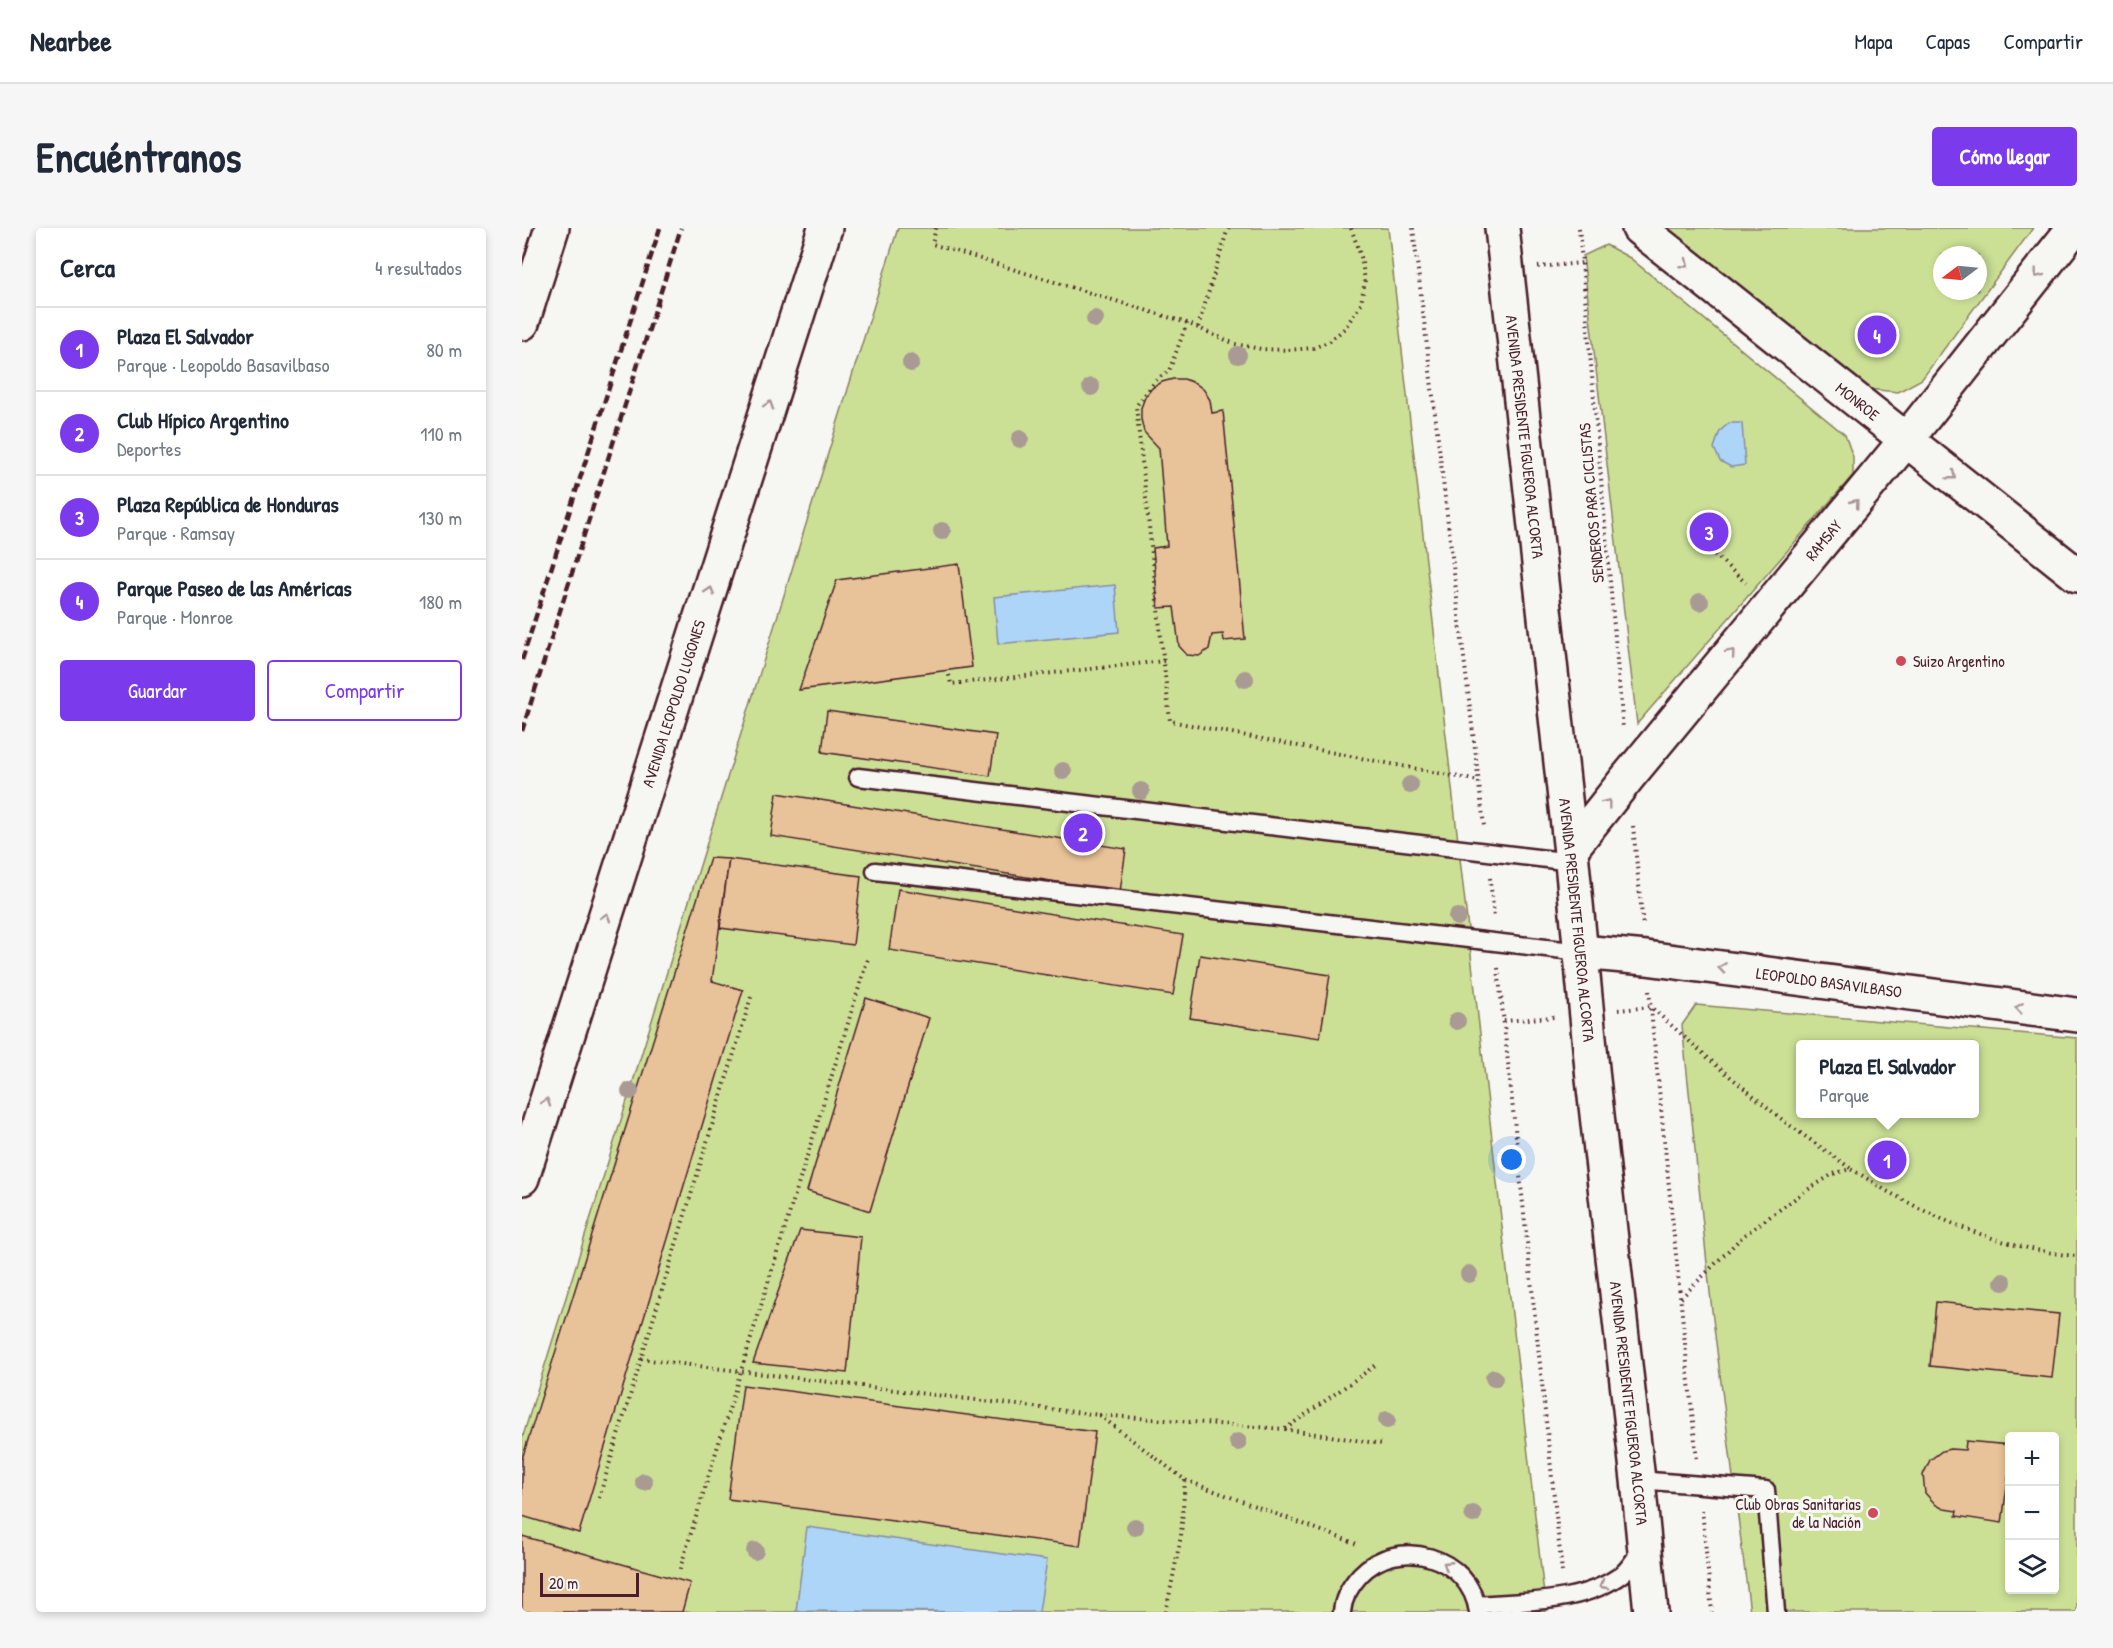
<!DOCTYPE html>
<html lang="es">
<head>
<meta charset="utf-8">
<style>
	:root { --surface:#fff; --page:#f6f6f7; --text:#1f2937; --muted:#747a83; --line:#e0e1e3; --accent:#7c3aed }
	body { margin:0; font-family:"Patrick Hand",sans-serif; background:var(--page); color:var(--text) }
	.controls { position:absolute; right:18px; bottom:18px; display:grid; overflow:hidden; border-radius:6px; box-shadow:0 3px 9px #0003 }
	.controls button { width:54px; height:54px; display:grid; place-items:center; padding:0; border:0; border-bottom:2px solid var(--line); background:var(--surface); color:var(--text); font:30px sans-serif }
	.compass { position:absolute; left:1411px; top:18px; width:54px; height:54px; border-radius:50%; background:var(--surface); box-shadow:0 3px 9px #0003; rotate:254deg }
	.scale { position:absolute; left:18px; bottom:15px; width:99px; box-sizing:border-box; padding-left:6px; border:3px solid #4a1f2b; border-top:0; font-size:16px; line-height:21px; white-space:nowrap; color:#4a1f2b; -webkit-text-stroke:4px #f6f6f2; paint-order:stroke }
	.you { position:absolute; left:990px; top:932px; width:21px; height:21px; margin:-15px; border:4px solid #fff; border-radius:50%; background:#1a73e8; box-shadow:0 0 0 9px #1a73e833 }
	.badge { display:grid; place-items:center; width:39px; height:39px; border-radius:50%; background:var(--accent); color:#fff; font-size:20px; font-weight:700 }
	.pin { position:absolute; translate:-50% -50%; border:3px solid #fff; box-shadow:0 2px 6px #0006 }
	.popup { position:absolute; left:1274px; top:812px; width:183px; height:78px; box-sizing:border-box; display:grid; place-content:center; border-radius:6px; background:var(--surface); filter:drop-shadow(0 2px 4px #0005); font-size:20px; white-space:nowrap; color:var(--muted) }
	.popup b { font-size:22px; color:var(--text) }
	.popup::after { content:''; position:absolute; left:50%; top:100%; margin-left:-12px; border:12px solid transparent; border-top-color:var(--surface) }
	.list { margin:0; padding:0; list-style:none }
	h2 { display:flex; justify-content:space-between; align-items:center; height:78px; margin:0; padding:0 24px; font-size:26px }
	h2 small { font-size:20px; font-weight:400; color:var(--muted) }
	.list li { display:grid; grid-template-columns:39px 1fr auto; gap:18px; align-items:center; box-sizing:border-box; height:84px; padding:0 24px; border-top:2px solid var(--line) }
	.list b { display:block; font-size:22px; white-space:nowrap }
	.list p { margin:0; font-size:20px; white-space:nowrap; color:var(--muted) }
	.list em { font-size:20px; font-style:normal; color:var(--muted) }
	.actions { display:flex; gap:12px; padding:18px 24px }
	.actions a { flex:1; padding:14px 0; border:2px solid var(--accent); border-radius:6px; text-align:center; font-size:21px; color:var(--accent) }
	.actions .main { background:var(--accent); color:#fff }
	.icon { flex:none; width:33px; height:33px; fill:none; stroke:currentColor; stroke-width:2; stroke-linecap:round; stroke-linejoin:round }
	.map { position:relative; flex:none; width:1555px; height:1384px; overflow:hidden; border-radius:6px }
	header { display:flex; align-items:center; gap:36px; box-sizing:border-box; height:84px; padding:0 30px; background:var(--surface); border-bottom:2px solid var(--line) }
	header strong { font-size:28px }
	nav { display:flex; gap:33px; margin-inline-start:auto; font-size:21px }
	.intro { display:flex; align-items:center; justify-content:space-between; box-sizing:border-box; height:144px; padding:0 36px }
	h1 { margin:0; font-size:42px }
	.button { padding:15px 27px; border-radius:6px; background:var(--accent); color:#fff; font-size:21px; font-weight:700 }
	main { display:flex; gap:36px; padding:0 36px }
	aside { flex:1; background:var(--surface); border-radius:6px; box-shadow:0 3px 9px #0003 }
	.map>svg:first-child { display:block }
	.green { fill:#cbe095; stroke:#8a8060; stroke-width:1.5; fill-rule:evenodd }
	.water { fill:#add5f7; stroke:#858ca5; stroke-width:1.5 }
	.building { fill:#e8c298; stroke:#4a1f2b; stroke-width:1.5 }
	.lines { fill:none; stroke-linecap:round; stroke-linejoin:round }
	.lane-casing { stroke:#4a1f2b; stroke-width:21 }
	.street-casing { stroke:#4a1f2b; stroke-width:38 }
	.secondary-casing { stroke:#4a1f2b; stroke-width:38 }
	.highway-casing { stroke:#4a1f2b; stroke-width:38 }
	.path { stroke:#4a1f2b; stroke-width:4; stroke-dasharray:1.5 4.5; stroke-linecap:butt }
	.lane { stroke:#f6f6f2; stroke-width:16 }
	.street { stroke:#f6f6f2; stroke-width:33 }
	.secondary { stroke:#f6f6f2; stroke-width:33 }
	.highway { stroke:#f6f6f2; stroke-width:33 }
	.rail { stroke:#4a1f2b; stroke-width:4.5; stroke-dasharray:9 4.5; stroke-linecap:butt }
	.tree { fill:#a99a93 }
	.oneway { stroke:#a99598 }
	.poi-dot { fill:#d1495b; stroke:#f6f6f2; stroke-width:2 }
	.labels { text-anchor:middle; dominant-baseline:central; stroke-width:6; stroke-linejoin:round; paint-order:stroke }
	.street-label { font-size:16px; fill:#4a1f2b; stroke:#f6f6f2 }
	.poi-label { font-size:16px; fill:#4a1f2b; stroke:#f6f6f2; text-anchor:start }
</style>
</head>
<body>
<header>
<strong>Nearbee</strong>
<nav><a>Mapa</a><a>Capas</a><a>Compartir</a></nav>
</header>
<div class="intro"><h1>Encuéntranos</h1><a class="button">Cómo llegar</a></div>
<main>
<aside>
<h2>Cerca<small>4 resultados</small></h2>
<ul class="list">
<li><span class="badge">1</span><div><b>Plaza El Salvador</b><p>Parque · Leopoldo Basavilbaso</p></div><em>80 m</em></li>
<li><span class="badge">2</span><div><b>Club Hípico Argentino</b><p>Deportes</p></div><em>110 m</em></li>
<li><span class="badge">3</span><div><b>Plaza República de Honduras</b><p>Parque · Ramsay</p></div><em>130 m</em></li>
<li><span class="badge">4</span><div><b>Parque Paseo de las Américas</b><p>Parque · Monroe</p></div><em>180 m</em></li>
</ul>
<div class="actions"><a class="main">Guardar</a><a>Compartir</a></div>
</aside>
<div class="map">
<svg width="1555" height="1384" viewBox="0 0 1555 1384">
	<rect width="100%" height="100%" fill="#f6f6f2"/>
	<filter id="ink" filterUnits="userSpaceOnUse"><feTurbulence type="fractalNoise" baseFrequency=".0167" numOctaves="2"/><feDisplacementMap in="SourceGraphic" scale="12" xChannelSelector="R" yChannelSelector="G"/><feConvolveMatrix kernelMatrix="1 2 1 2 8 2 1 2 1" color-interpolation-filters="sRGB"/></filter>
	<g filter="url(#ink)">
		<!-- green -->
		<g class="green">
			<polygon points="376,0 866,0 1024,1384 0,1384 0,1211"/>
			<path d="M1144,0h367l-111,151 -24,13 -31,-3zM1420,27h36v36h-36z"/>
			<polygon points="1084,17 1108,30 1323,207 1331,229 1331,247 1115,496 1061,28"/>
			<path d="M1174,777l381,33v574h-327l-38,-301 -30,-286zM1278,816h174v70h-174zM1488,1208h44v154h-44z"/>
		</g>
		<!-- water -->
		<g class="water">
			<polygon points="1207,195 1220,195 1223,237 1209,239 1198,233 1192,220 1198,203"/>
			<polygon points="593,357 597,404 476,416 472,369"/>
			<polygon points="285,1299 525,1332 517,1384 274,1383"/>
		</g>
		<!-- building -->
		<g class="building">
			<polygon points="651,151 662,151 673,155 682,162 688,172 690,185 701,183 723,411 702,413 701,406 690,407 687,421 677,428 665,427 657,418 652,379 636,380 631,320 645,318 637,220 622,204 619,191 619,180 623,169 630,160 640,154"/>
			<polygon points="437,336 450,439 277,462 315,352"/>
			<polygon points="305,483 474,507 468,548 300,524"/>
			<polygon points="255,565 604,621 598,664 249,608"/>
			<polygon points="188,630 207,631 190,753 221,762 57,1305 0,1288 0,1231"/>
			<polygon points="207,631 339,648 331,717 198,700"/>
			<polygon points="376,661 661,707 651,767 367,722"/>
			<polygon points="678,727 808,747 798,810 668,790"/>
			<polygon points="344,770 407,790 348,983 285,963"/>
			<polygon points="278,1002 339,1009 325,1145 231,1135"/>
			<polygon points="1414,1074 1537,1086 1530,1150 1408,1138"/>
			<polygon points="221,1157 573,1204 558,1318 206,1271"/>
			<polygon points="1444,1213 1488,1217 1488,1236 1480,1295 1434,1288 1435,1283 1422,1281 1414,1277 1403,1265 1401,1247 1408,1232 1420,1223 1428,1221 1443,1222"/>
			<polygon points="0,1308 168,1355 160,1384 0,1384"/>
		</g>
		<g class="lines">
			<defs>
				<g id="lane">
					<polyline points="336,549 1050,634"/>
					<polyline points="353,643 1059,724"/>
					<polyline points="1116,1252 1244,1262 1254,1384"/>
					<path d="M955,1377c47,-4 106,-1 145,-31 8,-6 14,-17 20,-26"/>
					<path d="M820,1384c1,-14 9,-27 18,-37 38,-40 110,-19 118,37"/>
				</g>
				<g id="street">
					<path id="s1" d="M1049,621l57,-72 278,-337 168,-212"/>
					<path id="s2" d="M1059,724l65,6 431,57"/>
				</g>
				<g id="secondary">
					<path id="s3" d="M980,0l70,634 21,217 45,401 13,132"/>
					<path id="s4" d="M1117,0l438,347"/>
				</g>
				<g id="highway">
					<polyline points="0,95 30,0"/>
					<path id="s5" d="M0,950l303,-950"/>
				</g>
			</defs>
			<!-- lane casing -->
			<use href="#lane" class="lane-casing"/>
			<!-- street casing -->
			<use href="#street" class="street-casing"/>
			<!-- secondary casing -->
			<use href="#secondary" class="secondary-casing"/>
			<!-- highway casing -->
			<use href="#highway" class="highway-casing"/>
			<!-- path -->
			<g class="path">
				<polyline points="414,0 410,16 665,95 713,116 739,121 766,122 791,120 808,113 823,100 839,76 843,52 839,29 829,0"/>
				<polyline points="891,0 962,598"/>
				<polyline points="1057,0 1101,501"/>
				<polyline points="1016,39 1060,35"/>
				<polyline points="665,95 647,143 635,151 614,178 648,493 957,553"/>
				<polyline points="676,99 706,0"/>
				<polyline points="1181,294 1181,309 1193,327 1224,355"/>
				<polyline points="427,447 429,456 642,433"/>
				<polyline points="1111,598 1121,698"/>
				<polyline points="968,650 972,690"/>
				<polyline points="976,740 1040,1344"/>
				<polyline points="1127,763 1175,1233"/>
				<polyline points="1096,782 1129,779 1194,837 1263,894 1328,940"/>
				<polyline points="982,793 1032,789"/>
				<path d="M1159,1070l62,-62 61,-44 29,-18 17,-5c17,8 31,20 48,28 52,29 119,54 179,59"/>
				<polyline points="119,1131 577,1187 663,1252 835,1316"/>
				<polyline points="577,1187 762,1201 860,1216"/>
				<polyline points="763,1201 854,1137"/>
				<polyline points="77,1270 230,766"/>
				<polyline points="1180,1282 1190,1384"/>
				<polyline points="158,1341 346,730"/>
				<polyline points="644,1384 659,1308 663,1252"/>
			</g>
			<!-- lane -->
			<use href="#lane" class="lane"/>
			<!-- street -->
			<use href="#street" class="street"/>
			<!-- secondary -->
			<use href="#secondary" class="secondary"/>
			<!-- highway -->
			<use href="#highway" class="highway"/>
			<!-- rail -->
			<g class="rail">
				<polyline points="0,432 138,0"/>
				<polyline points="0,503 159,0"/>
			</g>
		</g>
		<!-- trees -->
		<g class="tree">
			<circle cx="573" cy="91" r="9"/>
			<circle cx="716" cy="127" r="9"/>
			<circle cx="389" cy="135" r="9"/>
			<circle cx="569" cy="159" r="9"/>
			<circle cx="498" cy="211" r="9"/>
			<circle cx="420" cy="303" r="9"/>
			<circle cx="1178" cy="374" r="9"/>
			<circle cx="723" cy="451" r="9"/>
			<circle cx="541" cy="543" r="9"/>
			<circle cx="888" cy="557" r="9"/>
			<circle cx="619" cy="563" r="9"/>
			<circle cx="935" cy="689" r="9"/>
			<circle cx="935" cy="793" r="9"/>
			<circle cx="108" cy="863" r="9"/>
			<circle cx="947" cy="1046" r="9"/>
			<circle cx="1481" cy="1054" r="9"/>
			<circle cx="972" cy="1150" r="9"/>
			<circle cx="865" cy="1192" r="9"/>
			<circle cx="716" cy="1214" r="9"/>
			<circle cx="122" cy="1254" r="9"/>
			<circle cx="951" cy="1286" r="9"/>
			<circle cx="613" cy="1299" r="9"/>
			<circle cx="233" cy="1323" r="9"/>
		</g>
		<!-- one-way arrows -->
		<defs><path id="oneway-chevron" d="M-2-3.5L2.5 0L-2 3.5" fill="none" stroke-width="1.6" stroke-linecap="round" stroke-linejoin="round" transform="scale(1.5)"/></defs>
		<g class="oneway">
			<use href="#oneway-chevron" transform="translate(1163 36) rotate(38)"/>
			<use href="#oneway-chevron" transform="translate(1516 46) rotate(128)"/>
			<use href="#oneway-chevron" transform="translate(247 177) rotate(-72)"/>
			<use href="#oneway-chevron" transform="translate(1430 248) rotate(38)"/>
			<use href="#oneway-chevron" transform="translate(1333 275) rotate(-51)"/>
			<use href="#oneway-chevron" transform="translate(188 363) rotate(-72)"/>
			<use href="#oneway-chevron" transform="translate(1209 425) rotate(-50)"/>
			<use href="#oneway-chevron" transform="translate(1085 575) rotate(-52)"/>
			<use href="#oneway-chevron" transform="translate(84 689) rotate(-72)"/>
			<use href="#oneway-chevron" transform="translate(1200 740) rotate(-172)"/>
			<use href="#oneway-chevron" transform="translate(1497 780) rotate(-172)"/>
			<use href="#oneway-chevron" transform="translate(24 874) rotate(-72)"/>
			<use href="#oneway-chevron" transform="translate(925 1337) rotate(-147)"/>
			<use href="#oneway-chevron" transform="translate(1081 1357) rotate(152)"/>
		</g>
	</g>
	<!-- markers -->
	<g class="poi-dot">
		<circle cx="1379" cy="433" r="6"/>
		<circle cx="1351" cy="1285" r="6"/>
	</g>
	<g class="labels">
		<!-- street labels -->
		<g class="street-label">
			<text stroke="none"><textPath href="#s4" startOffset="279">MONROE</textPath></text>
			<text stroke="none"><textPath href="#s3" startOffset="210">AVENIDA PRESIDENTE FIGUEROA ALCORTA</textPath></text>
			<text transform="translate(1069 275) rotate(-95)">SENDEROS PARA CICLISTAS</text>
			<text stroke="none"><textPath href="#s1" startOffset="399">RAMSAY</textPath></text>
			<text stroke="none"><textPath href="#s5" startOffset="498">AVENIDA LEOPOLDO LUGONES</textPath></text>
			<text stroke="none"><textPath href="#s3" startOffset="696">AVENIDA PRESIDENTE FIGUEROA ALCORTA</textPath></text>
			<text stroke="none"><textPath href="#s2" startOffset="250">LEOPOLDO BASAVILBASO</textPath></text>
			<text stroke="none"><textPath href="#s3" startOffset="1182">AVENIDA PRESIDENTE FIGUEROA ALCORTA</textPath></text>
		</g>
		<!-- poi labels -->
		<g class="poi-label">
			<text x="1391" y="433">Suizo Argentino</text>
			<text x="1339" y="1276" text-anchor="end">Club Obras Sanitarias<tspan x="1339" dy="18">de la Nación</tspan></text>
		</g>
	</g>
</svg>
<div class="controls">
<button>+</button>
<button>−</button>
<button><svg class="icon" aria-label="layers" viewBox="0 0 24 24"><path d="M12 4l9 5-9 5-9-5zM3 14l9 5 9-5"/></svg></button>
</div>
<svg class="compass" viewBox="-18 -18 36 36"><path d="M0-13l5 13h-10z" fill="#e53935"/><path d="M0 13l5-13h-10z" fill="#747a83"/></svg>
<div class="scale">20 m</div>
<div class="you"></div>
<div class="pin badge" style="left:1365px;top:932px">1</div>
<div class="popup"><b>Plaza El Salvador</b>Parque</div>
<div class="pin badge" style="left:561px;top:605px">2</div>
<div class="pin badge" style="left:1187px;top:304px">3</div>
<div class="pin badge" style="left:1355px;top:107px">4</div>
</div>
</main>
</body>
</html>
